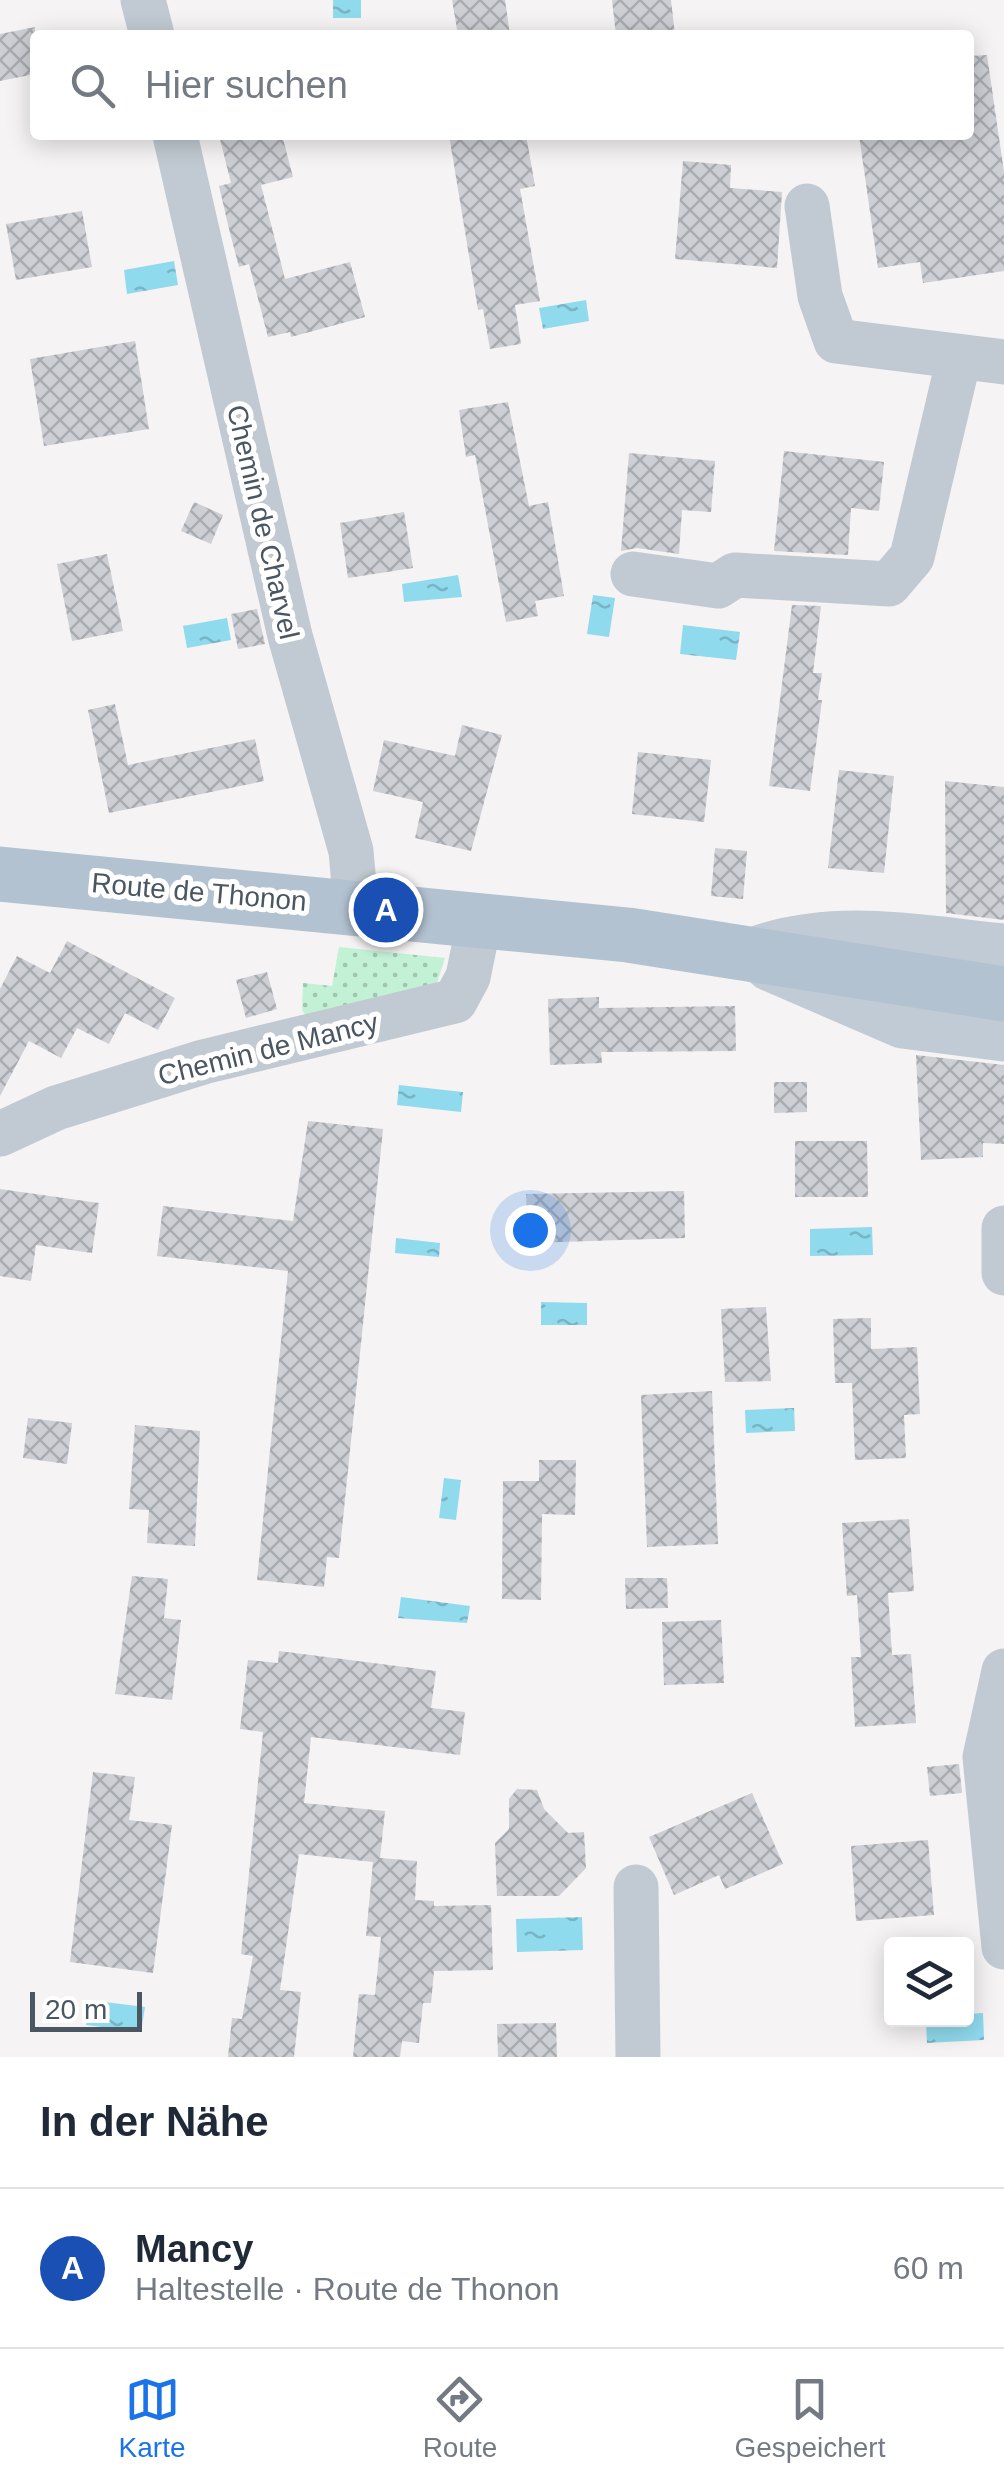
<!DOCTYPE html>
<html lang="de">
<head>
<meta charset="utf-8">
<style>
	:root { --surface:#fff; --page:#f6f6f7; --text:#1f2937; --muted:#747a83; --line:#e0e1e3; --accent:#1a73e8 }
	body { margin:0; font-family:Arial,sans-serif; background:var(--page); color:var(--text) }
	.controls { position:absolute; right:30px; bottom:30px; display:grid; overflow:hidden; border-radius:10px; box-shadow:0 5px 25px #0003 }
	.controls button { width:90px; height:90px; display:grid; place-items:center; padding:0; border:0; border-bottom:2px solid var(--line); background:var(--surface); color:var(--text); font:50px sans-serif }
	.scale { position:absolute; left:30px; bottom:25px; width:112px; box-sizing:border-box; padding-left:10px; border:5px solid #4a5661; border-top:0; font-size:28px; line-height:35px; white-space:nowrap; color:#4a5661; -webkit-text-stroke:8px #fff; paint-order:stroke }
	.you { position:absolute; left:530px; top:1230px; width:35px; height:35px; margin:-25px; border:8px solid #fff; border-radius:50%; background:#1a73e8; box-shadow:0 0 0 15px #1a73e833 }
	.badge { display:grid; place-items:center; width:65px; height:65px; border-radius:50%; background:var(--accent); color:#fff; font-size:32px; font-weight:700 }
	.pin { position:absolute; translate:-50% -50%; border:5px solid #fff; box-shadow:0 2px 10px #0006 }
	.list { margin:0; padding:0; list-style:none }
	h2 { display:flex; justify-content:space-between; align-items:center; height:130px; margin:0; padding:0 40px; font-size:42px }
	h2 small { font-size:32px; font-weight:400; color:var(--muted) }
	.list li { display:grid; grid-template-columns:65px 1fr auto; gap:30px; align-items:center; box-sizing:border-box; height:160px; padding:0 40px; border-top:2px solid var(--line) }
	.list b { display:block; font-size:38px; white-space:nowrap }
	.list p { margin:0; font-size:32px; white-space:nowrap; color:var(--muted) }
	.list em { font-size:32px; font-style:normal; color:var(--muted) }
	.icon { flex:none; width:55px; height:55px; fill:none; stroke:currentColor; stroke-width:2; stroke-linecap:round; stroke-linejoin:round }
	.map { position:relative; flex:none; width:1004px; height:2057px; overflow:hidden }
	.search { position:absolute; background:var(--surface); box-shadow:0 5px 25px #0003; left:30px; right:30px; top:30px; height:110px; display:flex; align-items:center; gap:25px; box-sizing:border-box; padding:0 35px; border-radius:10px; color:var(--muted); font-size:38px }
	.sheet { height:290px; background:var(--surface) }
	nav { display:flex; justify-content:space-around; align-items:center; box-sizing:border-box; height:140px; border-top:2px solid var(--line); background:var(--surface); font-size:28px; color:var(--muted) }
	nav a { display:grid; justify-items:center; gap:5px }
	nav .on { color:var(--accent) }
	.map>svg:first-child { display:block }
	.grass { fill:url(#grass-dots) }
	.water { fill:url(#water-ripples) }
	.building { fill:url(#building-cross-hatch) }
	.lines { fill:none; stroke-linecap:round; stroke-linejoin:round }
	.street { stroke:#c1cad2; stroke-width:45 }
	.secondary { stroke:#c1cbd6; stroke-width:55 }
	.primary { stroke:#b3c2d1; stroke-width:55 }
	.labels { text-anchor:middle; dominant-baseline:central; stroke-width:10; stroke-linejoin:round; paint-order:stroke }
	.street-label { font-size:28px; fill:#4a5661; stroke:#fff }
</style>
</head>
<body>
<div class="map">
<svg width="1004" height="2057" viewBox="0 0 1004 2057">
	<defs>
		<pattern id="grass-dots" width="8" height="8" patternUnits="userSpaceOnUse" patternTransform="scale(2.5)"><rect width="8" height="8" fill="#c3f1d5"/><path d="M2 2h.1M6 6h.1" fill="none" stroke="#a0c6b0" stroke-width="1.8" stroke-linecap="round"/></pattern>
		<pattern id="water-ripples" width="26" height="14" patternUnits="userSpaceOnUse" patternTransform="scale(2.5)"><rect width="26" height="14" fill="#90daee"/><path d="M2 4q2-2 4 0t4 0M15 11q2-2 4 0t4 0" fill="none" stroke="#78b4c4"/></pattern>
		<pattern id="building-cross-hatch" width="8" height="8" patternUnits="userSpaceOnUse" patternTransform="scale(2.5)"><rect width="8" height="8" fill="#cdcfd5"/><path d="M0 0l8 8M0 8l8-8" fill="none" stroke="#a8abb0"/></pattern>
	</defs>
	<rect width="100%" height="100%" fill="#f5f3f3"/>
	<!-- grass -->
	<polygon class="grass" points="339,947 445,958 437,983 307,1017 302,1010 303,983 332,986"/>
	<!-- water -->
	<g class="water">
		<rect x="333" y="0" width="28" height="18"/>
		<polygon points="174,261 178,285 127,294 124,270"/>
		<polygon points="586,300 589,321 543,329 539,308"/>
		<polygon points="458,575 462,597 404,602 402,584"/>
		<polygon points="593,595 615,598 609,637 587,634"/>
		<polygon points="227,618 231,640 187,648 183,626"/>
		<polygon points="683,625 740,632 736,660 680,654"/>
		<polygon points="399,1085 463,1092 461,1112 397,1105"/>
		<polygon points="872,1227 873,1255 810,1256 810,1229"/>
		<polygon points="396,1238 440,1243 439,1257 395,1253"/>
		<polygon points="541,1302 587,1303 587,1325 541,1325"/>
		<polygon points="794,1408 795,1431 746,1433 745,1410"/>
		<polygon points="444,1478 461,1480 456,1520 439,1518"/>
		<polygon points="401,1597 470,1606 467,1623 398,1618"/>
		<polygon points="582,1917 583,1950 517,1952 516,1919"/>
		<polygon points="89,2000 145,2007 141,2032 86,2025"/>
		<polygon points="983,2013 984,2040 927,2043 926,2020 966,2020 967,2014"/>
	</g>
	<!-- building -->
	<g class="building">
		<polygon points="452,0 505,0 510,35 458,35"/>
		<polygon points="612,0 671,0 675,35 616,35"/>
		<polygon points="35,27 35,74 0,81 0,34"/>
		<polygon points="987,55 1004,172 1004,271 923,283 920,262 878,268 859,135 969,135 969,56"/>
		<polygon points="219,135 282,135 293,177 261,185 285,279 350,262 365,317 291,337 290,332 268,337 249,264 239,267 229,229 219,186 231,183"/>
		<polygon points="449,135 526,135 535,186 520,189 540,301 515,305 521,344 490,349 483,309 478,310"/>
		<polygon points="683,161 731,165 730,188 782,192 777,268 675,259"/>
		<polygon points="82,211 92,267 16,280 6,224"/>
		<polygon points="135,341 149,429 44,446 30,359"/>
		<polygon points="508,402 529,506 548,502 564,596 535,601 538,616 506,622 475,455 466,457 459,410"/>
		<polygon points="784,451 884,462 879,511 851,508 848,555 774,551"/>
		<polygon points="629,453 715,461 711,512 682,510 679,554 637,548 621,551"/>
		<polygon points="194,502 223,515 211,544 181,531"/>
		<polygon points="404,512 413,568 348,578 340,523"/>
		<polygon points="107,554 123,631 72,641 57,564"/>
		<polygon points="792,605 821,606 813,673 822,673 818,700 822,700 810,791 769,786"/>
		<polygon points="257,609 265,644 238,649 231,614"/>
		<polygon points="115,704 128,765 255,739 264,781 109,813 88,710"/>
		<polygon points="462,725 502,735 471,851 415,838 423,802 373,791 384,740 455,756"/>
		<polygon points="638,752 711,760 704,822 632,814"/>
		<polygon points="839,770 894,776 884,873 828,868"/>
		<polygon points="945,781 1004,787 1004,920 946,913"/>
		<polygon points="715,848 747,851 743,899 711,896"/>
		<polygon points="67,941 175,998 158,1030 125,1013 109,1044 77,1028 61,1058 29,1041 0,1096 0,989 17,956 50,973"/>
		<polygon points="267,972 277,1009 246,1018 236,980"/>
		<polygon points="599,997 599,1008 735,1006 736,1051 601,1052 602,1063 550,1065 548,999"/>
		<polygon points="916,1055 1004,1065 1004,1144 983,1143 983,1157 921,1160"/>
		<polygon points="774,1082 807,1082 807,1112 774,1113"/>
		<polygon points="308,1121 383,1129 339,1558 327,1557 324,1587 257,1580 288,1271 157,1256 163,1206 293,1221"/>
		<polygon points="795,1141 867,1141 868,1197 795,1197"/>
		<polygon points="0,1189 99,1203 92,1253 36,1245 31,1281 0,1276"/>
		<polygon points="684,1191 685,1238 528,1243 526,1194"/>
		<polygon points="766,1307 771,1381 725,1382 721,1309"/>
		<polygon points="871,1318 871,1349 917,1347 920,1414 904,1415 906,1458 855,1460 852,1383 835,1383 833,1319"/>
		<polygon points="712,1391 718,1544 647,1547 641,1395"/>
		<polygon points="28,1418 72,1423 67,1464 23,1458"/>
		<polygon points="135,1425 200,1431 195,1546 147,1543 149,1510 129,1509"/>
		<polygon points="539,1460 576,1460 575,1515 542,1514 541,1600 502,1599 503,1481 539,1481"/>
		<polygon points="909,1519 914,1591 888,1593 892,1655 911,1654 916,1723 855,1727 851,1657 861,1657 857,1595 847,1596 842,1523"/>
		<polygon points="132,1576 168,1579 164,1618 181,1620 172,1700 115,1694"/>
		<polygon points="625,1578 667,1578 668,1608 626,1609"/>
		<polygon points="721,1620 724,1683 664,1685 662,1622"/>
		<polygon points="279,1651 436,1671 431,1708 465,1712 460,1755 311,1737 304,1803 385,1811 380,1858 417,1861 415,1900 434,1901 434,1906 491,1905 493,1970 434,1971 431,2003 423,2003 419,2043 402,2041 400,2057 353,2057 359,1994 375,1995 381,1937 366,1936 373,1862 299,1854 280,1990 301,1992 294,2057 228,2057 232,2018 242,2019 253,1956 241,1954 263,1732 240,1729 248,1660 278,1663"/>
		<polygon points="959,1764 962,1793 930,1796 927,1767"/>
		<polygon points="93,1772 135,1777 129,1820 172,1825 153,1973 70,1962"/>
		<polygon points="517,1789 537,1790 544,1809 568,1833 584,1832 586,1868 559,1896 497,1896 495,1843 509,1829 509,1799"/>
		<polygon points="752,1793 783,1864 725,1889 719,1875 674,1895 649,1837"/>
		<polygon points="928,1840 934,1915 856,1921 851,1846"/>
		<polygon points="556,2023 557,2057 498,2057 497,2024"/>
	</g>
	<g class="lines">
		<!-- street -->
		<g class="street">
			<polyline points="143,0 152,35"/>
			<polyline points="175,135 290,636 351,851 356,907"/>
			<polyline points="807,206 820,296 836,341 1004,362"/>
			<polyline points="633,574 718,586 735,575 889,584 912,557 959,358"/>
			<polyline points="0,1134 56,1108 203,1062 455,1001 468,977 480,918"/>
			<polyline points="1004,1228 1004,1273"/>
			<polyline points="1004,1671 985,1757 1004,1947"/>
			<polyline points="636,1887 638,2057"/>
		</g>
		<!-- secondary -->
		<g class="secondary">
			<path d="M756,954c80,-29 165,-11 248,-3"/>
			<polyline points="771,964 903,1021 1004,1034"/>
		</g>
		<!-- primary -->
		<polyline class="primary" points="0,874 628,935 1004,994"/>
	</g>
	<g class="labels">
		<!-- street labels -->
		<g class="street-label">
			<text transform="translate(263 522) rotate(77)">Chemin de Charvel</text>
			<text transform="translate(199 892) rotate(5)">Route de Thonon</text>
			<text transform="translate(268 1049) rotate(-14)">Chemin de Mancy</text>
		</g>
	</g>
</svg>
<div class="controls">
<button><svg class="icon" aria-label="layers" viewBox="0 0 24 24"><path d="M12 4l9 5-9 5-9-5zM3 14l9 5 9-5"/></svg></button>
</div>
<div class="scale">20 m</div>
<div class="you"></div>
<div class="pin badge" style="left:386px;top:910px;background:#1a4fb4">A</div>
<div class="search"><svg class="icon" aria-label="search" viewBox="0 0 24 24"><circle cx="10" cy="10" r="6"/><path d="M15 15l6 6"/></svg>Hier suchen</div>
</div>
<section class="sheet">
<h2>In der Nähe<small></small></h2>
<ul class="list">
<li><span class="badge" style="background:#1a4fb4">A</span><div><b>Mancy</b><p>Haltestelle · Route de Thonon</p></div><em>60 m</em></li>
</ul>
</section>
<nav>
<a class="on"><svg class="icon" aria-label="map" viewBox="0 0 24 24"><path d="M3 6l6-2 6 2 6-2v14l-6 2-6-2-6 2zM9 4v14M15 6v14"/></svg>Karte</a>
<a><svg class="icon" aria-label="directions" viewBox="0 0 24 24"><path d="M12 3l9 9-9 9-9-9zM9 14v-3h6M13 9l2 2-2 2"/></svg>Route</a>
<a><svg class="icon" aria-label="saved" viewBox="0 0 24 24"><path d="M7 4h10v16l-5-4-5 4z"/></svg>Gespeichert</a>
</nav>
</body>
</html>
